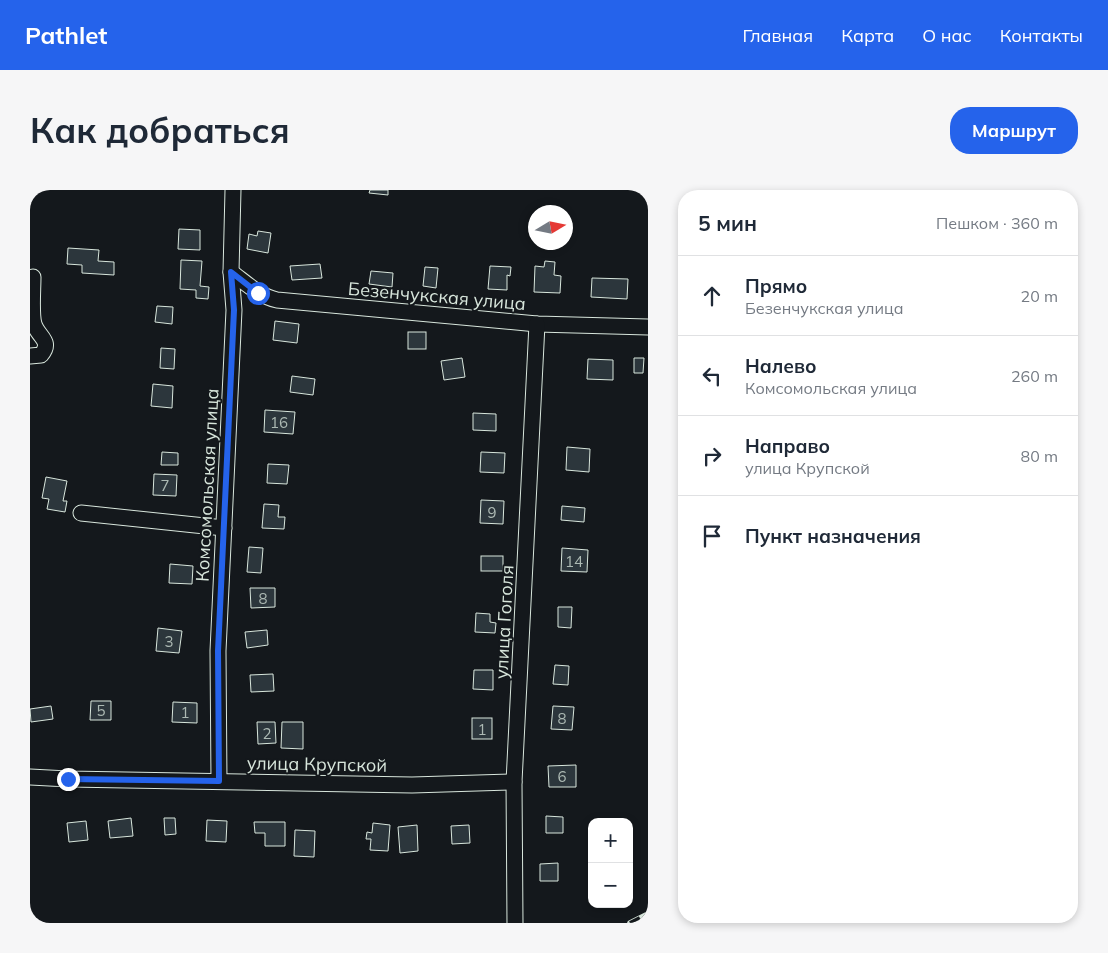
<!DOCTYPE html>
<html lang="ru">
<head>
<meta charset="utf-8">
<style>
	:root { --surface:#fff; --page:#f6f6f7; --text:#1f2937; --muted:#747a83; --line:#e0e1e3; --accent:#2563eb }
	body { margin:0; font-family:Mulish,sans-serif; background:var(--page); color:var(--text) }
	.controls { position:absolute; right:15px; bottom:15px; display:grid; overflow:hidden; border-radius:10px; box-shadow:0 2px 8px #0003 }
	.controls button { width:45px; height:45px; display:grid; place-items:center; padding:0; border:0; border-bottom:1px solid var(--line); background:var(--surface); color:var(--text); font:25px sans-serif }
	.compass { position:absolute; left:498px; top:15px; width:45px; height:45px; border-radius:50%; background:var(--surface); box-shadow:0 2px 8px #0003; rotate:80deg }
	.stop { position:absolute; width:15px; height:15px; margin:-11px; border:4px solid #2563eb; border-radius:50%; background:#fff }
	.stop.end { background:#2563eb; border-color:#fff; box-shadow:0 1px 5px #0008 }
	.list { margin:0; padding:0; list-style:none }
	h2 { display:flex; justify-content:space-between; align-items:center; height:65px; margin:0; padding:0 20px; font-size:21px }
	h2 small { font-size:16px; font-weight:400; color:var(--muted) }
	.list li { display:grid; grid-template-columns:32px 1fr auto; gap:15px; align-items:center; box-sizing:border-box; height:80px; padding:0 20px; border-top:1px solid var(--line) }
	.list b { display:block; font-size:19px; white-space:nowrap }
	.list p { margin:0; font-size:16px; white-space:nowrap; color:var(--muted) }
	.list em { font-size:16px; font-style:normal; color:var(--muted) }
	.icon { flex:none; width:28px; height:28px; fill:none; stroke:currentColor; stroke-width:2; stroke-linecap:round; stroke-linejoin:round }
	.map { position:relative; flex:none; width:618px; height:733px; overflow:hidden; border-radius:20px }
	header { display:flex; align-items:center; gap:30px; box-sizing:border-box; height:70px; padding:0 25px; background:var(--accent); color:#fff }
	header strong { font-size:24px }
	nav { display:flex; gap:28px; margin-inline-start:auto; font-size:18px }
	.intro { display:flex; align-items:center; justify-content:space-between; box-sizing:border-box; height:120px; padding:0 30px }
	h1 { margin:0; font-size:35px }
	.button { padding:12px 22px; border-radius:20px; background:var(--accent); color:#fff; font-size:18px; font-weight:700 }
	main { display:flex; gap:30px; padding:0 30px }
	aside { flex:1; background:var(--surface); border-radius:20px; box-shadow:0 2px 8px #0003 }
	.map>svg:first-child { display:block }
	.building { fill:#2c363c; stroke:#d8e6dc }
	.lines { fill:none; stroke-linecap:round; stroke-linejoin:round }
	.minor-casing { stroke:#d8e6dc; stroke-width:17 }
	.minor { stroke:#14181c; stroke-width:15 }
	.rail-casing { stroke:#d8e6dc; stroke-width:5.5 }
	.rail { stroke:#14181c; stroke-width:4; stroke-dasharray:11; stroke-linecap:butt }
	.route { stroke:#2563eb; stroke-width:6 }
	.labels { text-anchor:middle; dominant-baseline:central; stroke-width:4; stroke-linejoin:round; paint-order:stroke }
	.number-label { font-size:15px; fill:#adbab4 }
	.street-label { font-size:18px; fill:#d8e6dc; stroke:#14181c }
</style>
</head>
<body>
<header>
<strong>Pathlet</strong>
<nav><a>Главная</a><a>Карта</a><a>О нас</a><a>Контакты</a></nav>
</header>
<div class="intro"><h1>Как добраться</h1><a class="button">Маршрут</a></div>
<main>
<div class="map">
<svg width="618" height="733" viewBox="0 0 618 733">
	<rect width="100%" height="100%" fill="#14181c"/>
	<!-- building -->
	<g class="building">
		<polygon points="340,0 358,0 358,5 339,3"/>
		<polygon points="149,39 170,40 170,60 148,59"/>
		<polygon points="228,41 241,43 238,63 217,59 219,44 227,46"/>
		<polygon points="38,58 69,60 68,71 84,72 84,85 52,83 52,75 37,74"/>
		<polygon points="151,70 172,71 170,96 179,97 178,109 166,108 166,100 150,99"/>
		<polygon points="515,71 525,72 524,85 531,86 530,103 504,102 505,76 514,77"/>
		<polygon points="290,74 292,88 262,90 260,76"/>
		<polygon points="460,76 481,77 480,86 477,85 477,100 458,99"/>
		<polygon points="395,77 408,78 406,98 393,96"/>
		<polygon points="341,81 363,83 362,97 339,94"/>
		<polygon points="562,88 598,89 597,109 561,107"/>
		<polygon points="127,116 143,117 142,134 125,132"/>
		<polygon points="245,131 269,134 267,153 243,150"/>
		<rect x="378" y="142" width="18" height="17"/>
		<polygon points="131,158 145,159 144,179 130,178"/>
		<polygon points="432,168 435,187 414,190 411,171"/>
		<polygon points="604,168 614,168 613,183 604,183"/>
		<polygon points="558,169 583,170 583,190 557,189"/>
		<polygon points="262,186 285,189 283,205 260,202"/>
		<polygon points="123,194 143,196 142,218 121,216"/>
		<polygon points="235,220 265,222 263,244 234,242"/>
		<polygon points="443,223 466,224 466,241 443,240"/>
		<polygon points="537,257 560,259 559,282 536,280"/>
		<polygon points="132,262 148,263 148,275 131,275"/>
		<polygon points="451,262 475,263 474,283 450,282"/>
		<polygon points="238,274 259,275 257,294 237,293"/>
		<polygon points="124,284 147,285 146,306 123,305"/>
		<polygon points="16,287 37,291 33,311 37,311 35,322 17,319 19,309 12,308"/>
		<polygon points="451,310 474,311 473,334 450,333"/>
		<polygon points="234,314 249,315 248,327 255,327 254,339 232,338"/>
		<polygon points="532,316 555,318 554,332 531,330"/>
		<polygon points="219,357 233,358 231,383 217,382"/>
		<polygon points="532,358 558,360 557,382 531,381"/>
		<rect x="451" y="366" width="22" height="15"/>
		<polygon points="140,374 163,376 162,394 139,393"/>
		<polygon points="220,398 245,398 245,417 221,418"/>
		<polygon points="528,417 542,417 541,438 528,437"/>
		<polygon points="446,423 460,424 460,432 466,433 465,443 445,442"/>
		<polygon points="128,438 152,441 149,463 126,461"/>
		<polygon points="237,440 238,455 217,458 215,442"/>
		<polygon points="525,475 539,476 538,495 523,494"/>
		<polygon points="444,480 463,480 463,500 443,499"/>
		<polygon points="243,484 244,501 221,502 220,485"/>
		<polygon points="61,511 81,511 81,530 60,530"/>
		<polygon points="143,512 167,513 167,533 142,532"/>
		<polygon points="21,516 23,529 1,532 0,519"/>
		<polygon points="523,516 544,517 542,540 521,539"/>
		<rect x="442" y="528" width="20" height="21"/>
		<polygon points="227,532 245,532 246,553 228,554"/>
		<polygon points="252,532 273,532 273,559 251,558"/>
		<polygon points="546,575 546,597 519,597 518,576"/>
		<polygon points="516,626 533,627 533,643 516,643"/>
		<polygon points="101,628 103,646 80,648 78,631"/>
		<polygon points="134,628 145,628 146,644 135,645"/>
		<polygon points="177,630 197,631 196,652 176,651"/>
		<polygon points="56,631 58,650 39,652 37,633"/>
		<polygon points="224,632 255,632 255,656 235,656 235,643 225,643"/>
		<polygon points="343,633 360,635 358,661 340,660 341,649 336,649 337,642 342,643"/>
		<polygon points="387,635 388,661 370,663 368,637"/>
		<polygon points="439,635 440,653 422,654 421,636"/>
		<polygon points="265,640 285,641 284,667 264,666"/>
		<polygon points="528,673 528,691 510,691 510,674"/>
	</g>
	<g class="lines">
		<defs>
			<g id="minor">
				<path d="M201,82c15,11 28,24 46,28l260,24 111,3"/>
				<path d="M0,166l11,-1c12,-14 -3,-18 -7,-31 -3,-10 -1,-35 -1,-47"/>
				<polyline points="51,323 194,338"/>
				<polyline points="0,587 38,589 382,595 484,592"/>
				<polyline points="189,591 188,461 204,120 201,82 203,0"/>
				<polyline points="485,733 484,592 507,134"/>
			</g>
		</defs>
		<!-- minor casing -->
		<use href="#minor" class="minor-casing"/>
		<!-- minor -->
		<use href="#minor" class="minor"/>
		<defs>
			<polyline id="rail" points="600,733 618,724"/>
		</defs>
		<!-- rail casing -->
		<use href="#rail" class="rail-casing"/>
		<!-- rail -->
		<use href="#rail" class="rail"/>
	</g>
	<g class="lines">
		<!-- route -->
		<polyline class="route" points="38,589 189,591 188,461 204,120 201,82 228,103"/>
	</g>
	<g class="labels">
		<!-- number labels -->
		<g class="number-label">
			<text x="249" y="232">16</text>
			<text x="135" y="295">7</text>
			<text x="462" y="322">9</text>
			<text x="544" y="371">14</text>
			<text x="233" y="408">8</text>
			<text x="139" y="451">3</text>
			<text x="71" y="520">5</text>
			<text x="155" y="522">1</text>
			<text x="532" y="528">8</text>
			<text x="452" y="539">1</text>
			<text x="237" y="543">2</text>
			<text x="532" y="586">6</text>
		</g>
		<!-- street labels -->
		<g class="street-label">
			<text transform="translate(407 106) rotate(5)">Безенчукская улица</text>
			<text transform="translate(177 295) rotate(-87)">Комсомольская улица</text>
			<text transform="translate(474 432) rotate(-87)">улица Гоголя</text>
			<text transform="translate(287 574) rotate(1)">улица Крупской</text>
		</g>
	</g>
</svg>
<div class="controls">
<button>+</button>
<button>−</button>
</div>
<svg class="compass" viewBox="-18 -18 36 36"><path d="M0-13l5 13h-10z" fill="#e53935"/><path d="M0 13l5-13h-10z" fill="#747a83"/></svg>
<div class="stop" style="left:228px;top:103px"></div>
<div class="stop end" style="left:38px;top:589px"></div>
</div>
<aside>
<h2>5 мин<small>Пешком · 360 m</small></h2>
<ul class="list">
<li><svg class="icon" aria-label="ahead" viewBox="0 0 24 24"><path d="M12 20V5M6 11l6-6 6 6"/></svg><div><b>Прямо</b><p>Безенчукская улица</p></div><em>20 m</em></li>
<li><svg class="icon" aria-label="left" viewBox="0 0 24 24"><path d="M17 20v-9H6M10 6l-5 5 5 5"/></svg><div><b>Налево</b><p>Комсомольская улица</p></div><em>260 m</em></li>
<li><svg class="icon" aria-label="right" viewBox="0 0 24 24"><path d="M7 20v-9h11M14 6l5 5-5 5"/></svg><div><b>Направо</b><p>улица Крупской</p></div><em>80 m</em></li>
<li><svg class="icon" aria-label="arrive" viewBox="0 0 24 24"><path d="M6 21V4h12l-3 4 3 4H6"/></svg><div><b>Пункт назначения</b></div></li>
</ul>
</aside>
</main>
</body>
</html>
